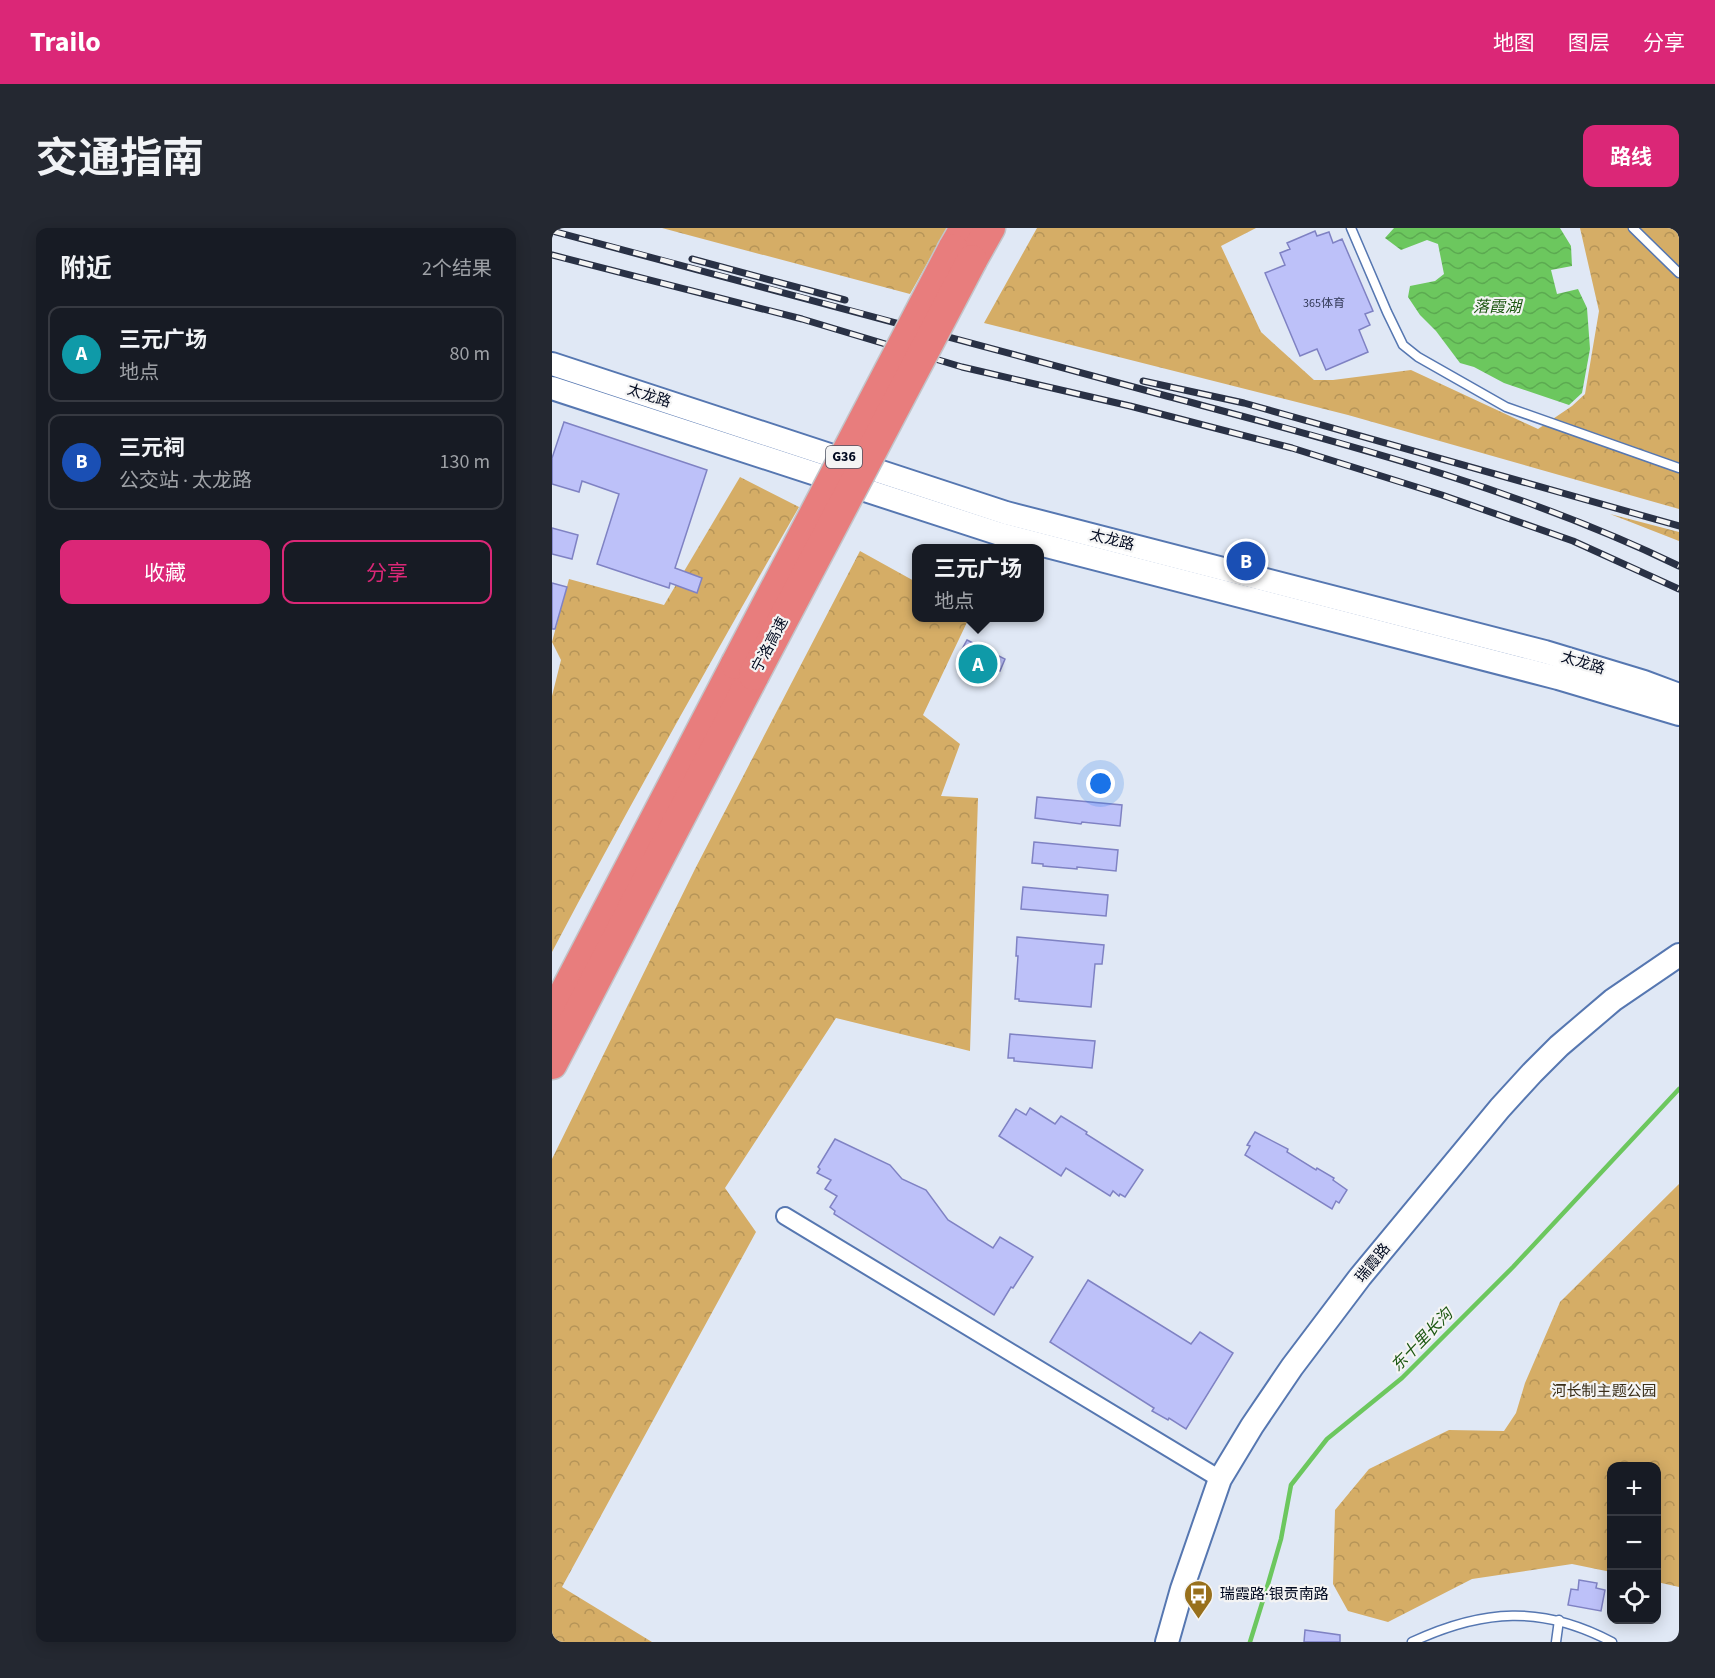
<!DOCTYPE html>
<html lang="zh">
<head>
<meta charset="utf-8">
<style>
	:root { --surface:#171b24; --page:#242831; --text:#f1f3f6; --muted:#9ea1a6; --line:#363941; --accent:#db2777 }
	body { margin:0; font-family:"Source Sans 3","Noto Sans SC",sans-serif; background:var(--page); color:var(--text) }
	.controls { position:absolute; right:18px; bottom:18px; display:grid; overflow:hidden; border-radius:12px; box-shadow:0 3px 15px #0003 }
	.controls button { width:54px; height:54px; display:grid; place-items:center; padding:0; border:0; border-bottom:2px solid var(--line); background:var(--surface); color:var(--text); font:30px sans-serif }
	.you { position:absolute; left:549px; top:556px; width:21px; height:21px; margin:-15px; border:4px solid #fff; border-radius:50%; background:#1a73e8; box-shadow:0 0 0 9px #1a73e833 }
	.badge { display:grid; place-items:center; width:39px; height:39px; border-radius:50%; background:var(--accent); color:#fff; font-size:20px; font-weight:700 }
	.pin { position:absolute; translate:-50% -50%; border:3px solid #fff; box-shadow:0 2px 6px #0006 }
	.popup { position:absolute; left:360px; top:316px; width:132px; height:78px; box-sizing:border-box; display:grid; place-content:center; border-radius:12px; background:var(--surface); filter:drop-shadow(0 2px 4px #0005); font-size:20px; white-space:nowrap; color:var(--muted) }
	.popup b { font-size:22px; color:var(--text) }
	.popup::after { content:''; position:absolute; left:50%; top:100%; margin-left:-12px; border:12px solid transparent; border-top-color:var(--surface) }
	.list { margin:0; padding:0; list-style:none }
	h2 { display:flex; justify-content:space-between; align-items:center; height:78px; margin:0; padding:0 24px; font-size:26px }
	h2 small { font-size:20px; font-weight:400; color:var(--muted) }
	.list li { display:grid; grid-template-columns:39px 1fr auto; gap:18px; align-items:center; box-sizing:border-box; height:96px; margin:0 12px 12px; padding:0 12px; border:2px solid var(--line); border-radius:12px }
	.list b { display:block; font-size:22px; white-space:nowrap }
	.list p { margin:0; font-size:20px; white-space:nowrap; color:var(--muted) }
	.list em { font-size:20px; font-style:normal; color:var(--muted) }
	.actions { display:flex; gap:12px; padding:18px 24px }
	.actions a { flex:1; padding:14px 0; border:2px solid var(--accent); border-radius:12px; text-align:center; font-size:21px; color:var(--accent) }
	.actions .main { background:var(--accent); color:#fff }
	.icon { flex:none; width:33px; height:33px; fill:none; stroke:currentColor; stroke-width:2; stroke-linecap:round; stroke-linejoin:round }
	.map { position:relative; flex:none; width:1127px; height:1414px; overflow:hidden; border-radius:12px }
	header { display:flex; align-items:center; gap:36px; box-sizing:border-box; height:84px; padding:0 30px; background:var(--accent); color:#fff }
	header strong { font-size:28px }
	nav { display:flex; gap:33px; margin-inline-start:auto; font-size:21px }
	.intro { display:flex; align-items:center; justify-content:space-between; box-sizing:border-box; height:144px; padding:0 36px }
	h1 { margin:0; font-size:42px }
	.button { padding:15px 27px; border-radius:12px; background:var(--accent); color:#fff; font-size:21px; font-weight:700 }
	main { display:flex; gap:36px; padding:0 36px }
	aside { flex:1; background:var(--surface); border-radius:12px; box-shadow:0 3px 15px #0003 }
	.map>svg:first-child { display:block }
	.forest { fill:url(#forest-crowns) }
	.water { fill:url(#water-waves) }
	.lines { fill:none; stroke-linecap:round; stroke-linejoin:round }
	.stream { stroke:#6cc75e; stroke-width:4.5 }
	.building { fill:#bdc1f9; stroke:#7f82c3; stroke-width:1.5 }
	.lane-casing { stroke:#5677b1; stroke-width:11 }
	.street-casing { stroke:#5677b1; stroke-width:20 }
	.secondary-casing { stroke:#5677b1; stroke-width:26 }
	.highway-casing { stroke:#c2c4c9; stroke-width:33 }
	.lane { stroke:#fff; stroke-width:8 }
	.street { stroke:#fff; stroke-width:16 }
	.secondary { stroke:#fff; stroke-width:22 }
	.highway { stroke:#e87d7d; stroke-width:30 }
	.rail-casing { stroke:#293145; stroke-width:7 }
	.rail { stroke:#f4f4f4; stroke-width:4.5; stroke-dasharray:14; stroke-linecap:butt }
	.highway-bridge-casing { stroke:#c2c4c9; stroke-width:33; stroke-linecap:butt }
	.highway-bridge { stroke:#e87d7d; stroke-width:30 }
	.labels { text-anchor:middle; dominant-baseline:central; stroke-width:4.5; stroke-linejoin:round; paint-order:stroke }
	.number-label { font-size:12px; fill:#313856 }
	.shield { fill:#f4f4f4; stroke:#4b5060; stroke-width:1.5 }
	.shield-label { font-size:14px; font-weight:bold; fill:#020a20 }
	.street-label { font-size:15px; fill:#020a20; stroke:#f4f4f4 }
	.park-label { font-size:15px; fill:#3a2e18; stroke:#f4f4f4 }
	.poi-label { font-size:15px; fill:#020a20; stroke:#f4f4f4; text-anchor:start }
	.water-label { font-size:16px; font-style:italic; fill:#1c5711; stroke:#f4f4f4 }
</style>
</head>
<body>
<header>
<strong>Trailo</strong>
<nav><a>地图</a><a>图层</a><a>分享</a></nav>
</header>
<div class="intro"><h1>交通指南</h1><a class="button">路线</a></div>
<main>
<aside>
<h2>附近<small>2个结果</small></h2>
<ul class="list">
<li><span class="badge" style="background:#0f9aa8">A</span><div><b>三元广场</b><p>地点</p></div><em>80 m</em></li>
<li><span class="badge" style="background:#1a4fb4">B</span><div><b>三元祠</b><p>公交站 · 太龙路</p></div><em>130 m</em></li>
</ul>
<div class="actions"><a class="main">收藏</a><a>分享</a></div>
</aside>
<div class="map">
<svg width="1127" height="1414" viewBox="0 0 1127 1414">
	<defs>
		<pattern id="forest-crowns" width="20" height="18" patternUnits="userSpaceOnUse" patternTransform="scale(1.5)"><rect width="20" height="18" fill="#d5ad66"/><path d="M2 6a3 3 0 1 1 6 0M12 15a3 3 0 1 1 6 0" fill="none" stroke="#b59458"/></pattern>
		<pattern id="water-waves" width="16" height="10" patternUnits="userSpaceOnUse" patternTransform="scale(1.5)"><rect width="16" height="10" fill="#6cc75e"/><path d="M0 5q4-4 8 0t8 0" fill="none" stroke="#5caa51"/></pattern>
	</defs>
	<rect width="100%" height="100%" fill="#e0e8f5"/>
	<!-- forest -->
	<g class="forest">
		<polygon points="110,0 395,0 358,66"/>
		<polygon points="485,0 704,0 669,18 709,104 762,152 781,152 859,142 986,201 1020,178 1033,166 1047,83 1028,0 1127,0 1127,281 796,187 432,95"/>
		<path d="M188,249l59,30c-84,147 -168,295 -247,445v-256l9,-36 -9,-18 17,-63 95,26z"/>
		<polygon points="1058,286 1127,304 1127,313"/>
		<polygon points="308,323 364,354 364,390 417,390 371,487 408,516 389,568 426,570 418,823 284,790 173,960 204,1004 10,1359 100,1414 0,1414 0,931 143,641"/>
		<polygon points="1127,956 1127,1359 1105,1354 1104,1238 1060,1238 1059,1344 1020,1336 920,1351 836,1394 796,1383 781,1356 783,1282 817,1241 897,1202 952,1203 964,1185 973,1155 1008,1074"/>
	</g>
	<!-- water -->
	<polygon class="water" points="842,0 1008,0 1019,18 1020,38 999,42 1005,66 1026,61 1035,80 1038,121 1030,165 1017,177 952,155 922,139 908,135 884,103 868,87 856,69 858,58 883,53 892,46 886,16 875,12 849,22 833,10"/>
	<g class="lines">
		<!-- stream -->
		<polyline class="stream" points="698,1414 716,1356 729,1311 739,1257 775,1211 850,1150 961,1039 1127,861"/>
	</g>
	<!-- building -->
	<g class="building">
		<polygon points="763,3 765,8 777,4 781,15 790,11 821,83 813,86 818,97 807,102 816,124 774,142 765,121 748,128 713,45 733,37 728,25 738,21 735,15"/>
		<polygon points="12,194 155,242 123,340 150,350 145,365 118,355 117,360 45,336 67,266 30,253 27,264 0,256 0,230"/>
		<polygon points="0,300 26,307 20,331 0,326"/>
		<polygon points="0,355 15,359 3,401 0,401"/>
		<polygon points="415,412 453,431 448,443 409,423"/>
		<polygon points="485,569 570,577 568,598 530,594 529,596 483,590"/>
		<polygon points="482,614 566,622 564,643 525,639 525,641 491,638 491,636 480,635"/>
		<polygon points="471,659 556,667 554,688 469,681"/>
		<polygon points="465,709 552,717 550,736 543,736 539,779 467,773 467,771 463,771 466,728 464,728"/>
		<polygon points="458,806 543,813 540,840 462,833 462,830 456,830"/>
		<polygon points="478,880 503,896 509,888 535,904 534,906 591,942 573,969 568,966 567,968 561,963 558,968 514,940 509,948 447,908 464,881 474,887"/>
		<polygon points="703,904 736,921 735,924 764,942 765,940 782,950 781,952 795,962 787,975 784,973 780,981 693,927 698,918 695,917"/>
		<polygon points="283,911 338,937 350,951 374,962 396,992 441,1020 448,1009 481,1029 461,1060 459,1059 442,1087 282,986 283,983 278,979 285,968 273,961 279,952 265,945 268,941 266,939"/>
		<polygon points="536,1052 639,1116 648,1104 681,1125 634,1201 617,1190 616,1192 600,1183 602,1180 498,1114"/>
		<polygon points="1027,1352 1045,1355 1044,1360 1053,1362 1049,1383 1016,1377 1019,1361 1026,1362"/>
		<polygon points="753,1402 788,1407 788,1414 752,1414"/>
	</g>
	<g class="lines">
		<defs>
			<g id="lane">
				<polyline points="799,0 835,84 851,117 866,129 954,179 1127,240"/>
				<polyline points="1081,0 1127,45"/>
				<path d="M860,1414c71,-33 130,-37 200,0"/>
				<polyline points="1004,1414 1007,1392"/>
			</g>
			<polyline id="street" points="233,988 668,1251"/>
			<g id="secondary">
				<polyline points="0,136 454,285 993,424 1092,454 1127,467"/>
				<polyline points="0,160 448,306 1006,450 1127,486"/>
				<polyline points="615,1414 630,1361 668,1251 700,1198 740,1139 808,1049 948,880 980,845 1007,818 1061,772 1127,727"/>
			</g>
			<g id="highway">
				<polyline points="401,21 413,0"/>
				<polyline points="420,32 438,0"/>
				<polyline points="0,789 184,436"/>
				<polyline points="0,836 202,447"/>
			</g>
		</defs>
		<!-- lane casing -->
		<use href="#lane" class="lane-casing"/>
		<!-- street casing -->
		<use href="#street" class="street-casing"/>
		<!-- secondary casing -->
		<use href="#secondary" class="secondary-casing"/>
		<!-- highway casing -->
		<use href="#highway" class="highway-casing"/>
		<!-- lane -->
		<use href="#lane" class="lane"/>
		<!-- street -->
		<use href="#street" class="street"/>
		<!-- secondary -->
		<use href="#secondary" class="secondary"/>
		<!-- highway -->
		<use href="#highway" class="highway"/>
		<defs>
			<g id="rail">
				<path d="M0,3c200,52 400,107 600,161 178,48 360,93 527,174"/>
				<polyline points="0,27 250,91 410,139 578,178 740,220 890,267 1021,313 1127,361"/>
				<polyline points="140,31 293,72"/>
				<polyline points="591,153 692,175 1127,298"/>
			</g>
		</defs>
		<!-- rail casing -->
		<use href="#rail" class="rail-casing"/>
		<!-- rail -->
		<use href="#rail" class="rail"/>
		<defs>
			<g id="highway-bridge">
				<polyline points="184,436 401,21"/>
				<polyline points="202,447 420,32"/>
			</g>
		</defs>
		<!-- highway-bridge casing -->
		<use href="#highway-bridge" class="highway-bridge-casing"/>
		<!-- highway-bridge -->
		<use href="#highway-bridge" class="highway-bridge"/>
	</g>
	<!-- icons -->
	<defs>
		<symbol id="bus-pin" viewBox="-11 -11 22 30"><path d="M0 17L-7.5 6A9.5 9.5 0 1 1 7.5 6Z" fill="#98701c" stroke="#f4f4f4"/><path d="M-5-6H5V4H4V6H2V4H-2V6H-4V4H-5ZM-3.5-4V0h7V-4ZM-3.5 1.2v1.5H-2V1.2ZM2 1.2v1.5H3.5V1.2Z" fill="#fff"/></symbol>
	</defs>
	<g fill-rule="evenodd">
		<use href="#bus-pin" x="630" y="1350" width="33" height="45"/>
	</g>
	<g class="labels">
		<!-- number labels -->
		<g class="number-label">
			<text x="772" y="75">365体育</text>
		</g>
		<!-- shield labels -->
		<rect class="shield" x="274" y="218" width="36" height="22" rx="4.5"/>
		<g class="shield-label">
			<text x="292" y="229">G36</text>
		</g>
		<!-- street labels -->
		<g class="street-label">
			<text transform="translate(97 168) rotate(18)">太龙路</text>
			<text transform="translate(560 312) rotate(14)">太龙路</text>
			<text transform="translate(218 417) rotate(-62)">宁洛高速</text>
			<text transform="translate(1031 435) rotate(17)">太龙路</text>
			<text transform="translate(821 1035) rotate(-51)">瑞霞路</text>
		</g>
		<!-- park labels -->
		<g class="park-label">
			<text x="1052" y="1163">河长制主题公园</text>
		</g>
		<!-- poi labels -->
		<g class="poi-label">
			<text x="668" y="1366">瑞霞路·银贡南路</text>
		</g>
		<!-- water labels -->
		<g class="water-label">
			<text x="945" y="79">落霞湖</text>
			<text transform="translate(870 1112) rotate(-46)">东十里长沟</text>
		</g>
	</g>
</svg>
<div class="controls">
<button>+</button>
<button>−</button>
<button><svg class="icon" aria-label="locate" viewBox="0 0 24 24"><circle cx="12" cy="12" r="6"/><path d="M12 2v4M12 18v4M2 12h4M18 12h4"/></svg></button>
</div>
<div class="you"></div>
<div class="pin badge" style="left:426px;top:436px;background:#0f9aa8">A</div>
<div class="popup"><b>三元广场</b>地点</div>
<div class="pin badge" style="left:694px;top:333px;background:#1a4fb4">B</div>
</div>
</main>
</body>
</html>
